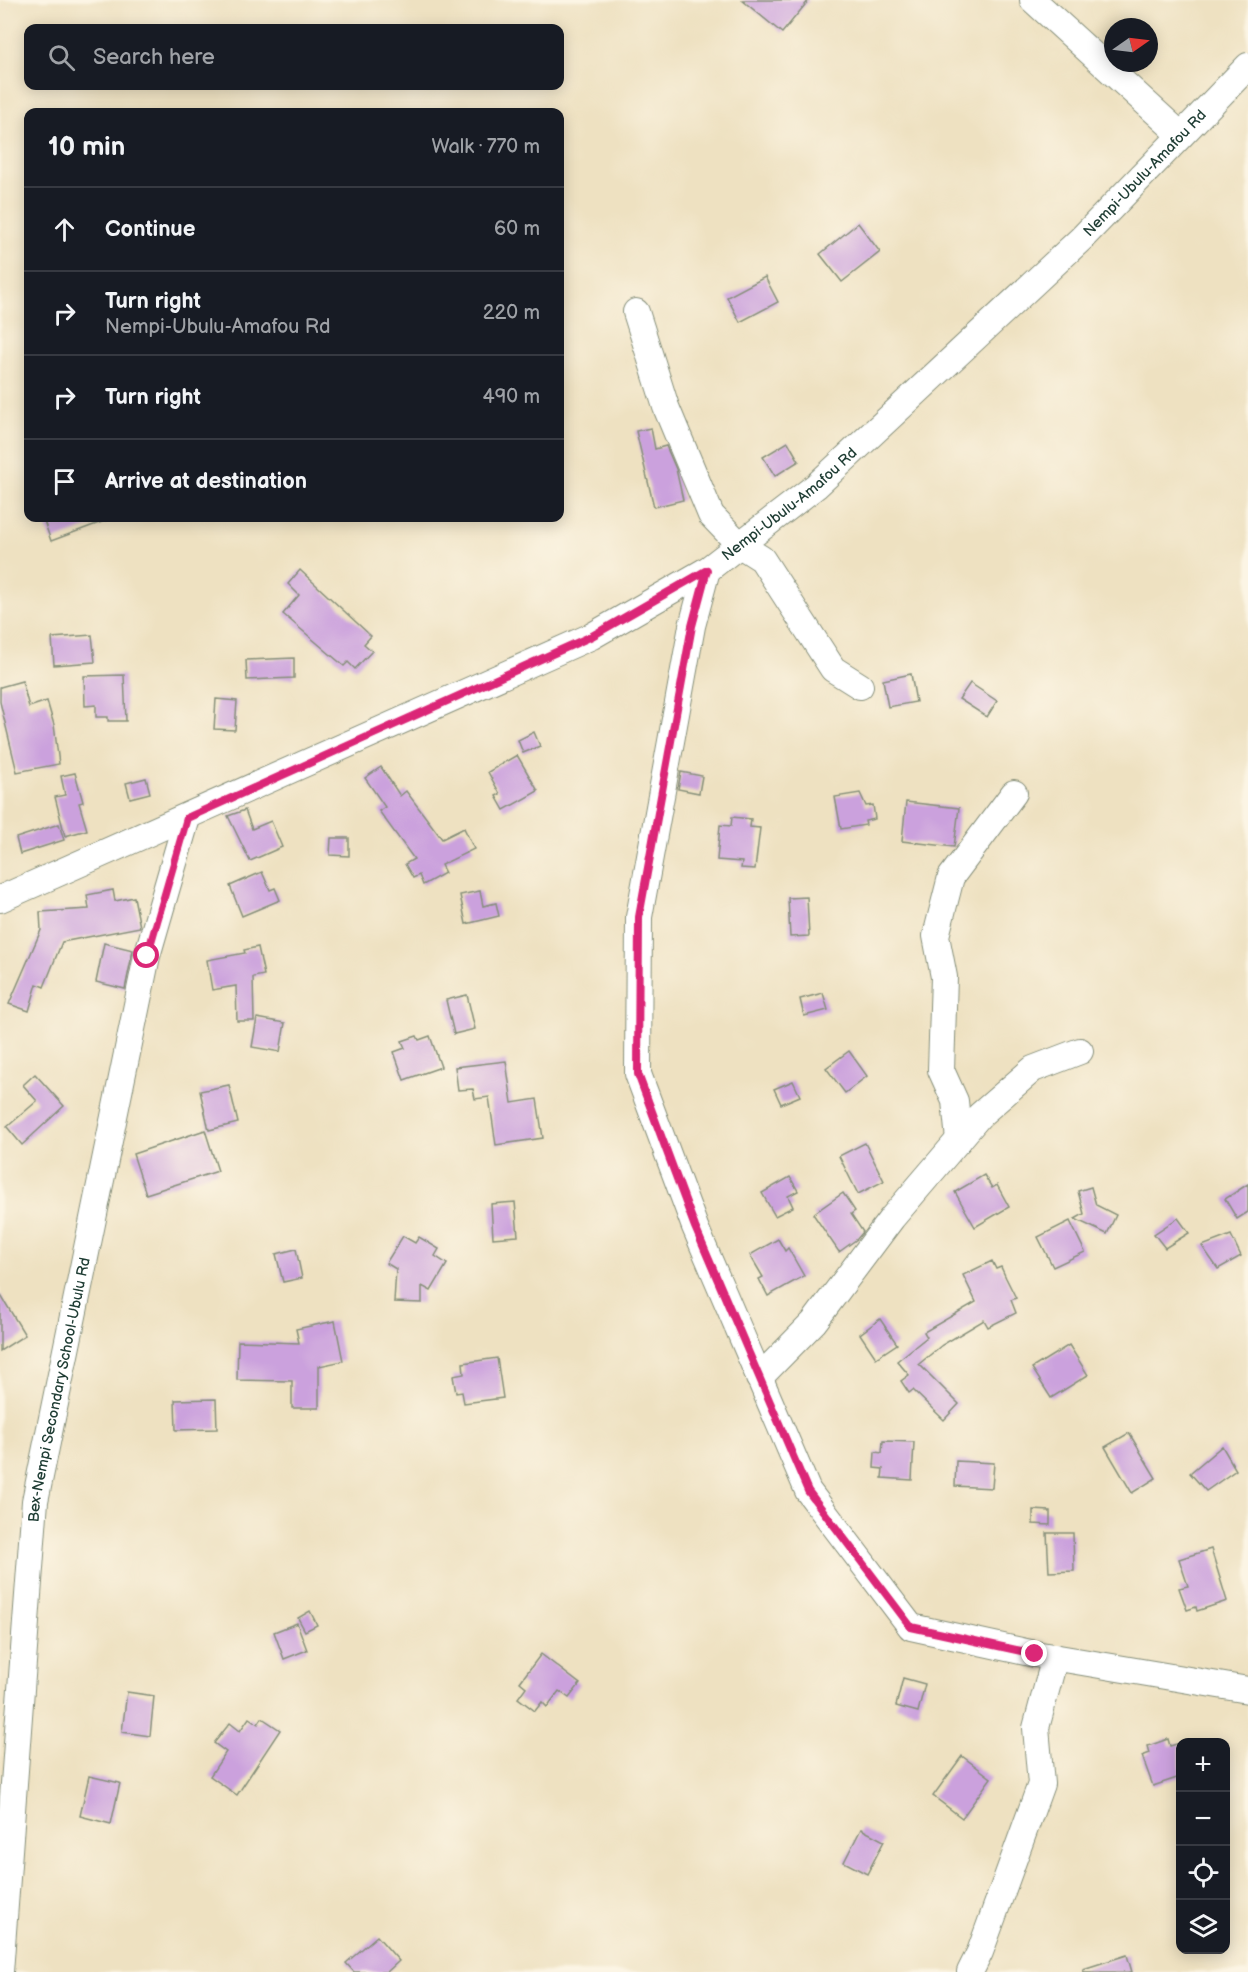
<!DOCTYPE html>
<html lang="en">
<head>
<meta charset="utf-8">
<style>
	:root { --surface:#171b24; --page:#242831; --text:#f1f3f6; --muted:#9ea1a6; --line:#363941 }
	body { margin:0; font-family:"Balsamiq Sans",sans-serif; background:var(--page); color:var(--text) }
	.controls { position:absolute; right:18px; bottom:18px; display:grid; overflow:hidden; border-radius:12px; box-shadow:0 3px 15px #0003 }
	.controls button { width:54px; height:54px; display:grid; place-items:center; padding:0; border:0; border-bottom:2px solid var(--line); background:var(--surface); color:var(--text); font:30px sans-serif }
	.compass { position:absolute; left:1104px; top:18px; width:54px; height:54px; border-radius:50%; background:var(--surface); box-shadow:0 3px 15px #0003; rotate:76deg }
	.stop { position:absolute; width:18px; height:18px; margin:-14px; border:4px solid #db2777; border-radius:50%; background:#fff }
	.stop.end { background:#db2777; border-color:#fff; box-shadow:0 2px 6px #0008 }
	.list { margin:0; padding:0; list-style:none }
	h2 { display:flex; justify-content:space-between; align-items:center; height:78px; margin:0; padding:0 24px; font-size:26px }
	h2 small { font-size:20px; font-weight:400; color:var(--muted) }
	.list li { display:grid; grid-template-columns:39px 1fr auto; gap:18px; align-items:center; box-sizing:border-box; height:84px; padding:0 24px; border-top:2px solid var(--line) }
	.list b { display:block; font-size:22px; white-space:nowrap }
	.list p { margin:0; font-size:20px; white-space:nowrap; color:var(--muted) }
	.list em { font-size:20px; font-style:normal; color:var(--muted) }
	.icon { flex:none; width:33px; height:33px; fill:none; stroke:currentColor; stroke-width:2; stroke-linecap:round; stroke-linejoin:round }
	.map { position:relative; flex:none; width:1248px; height:1972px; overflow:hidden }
	.search { position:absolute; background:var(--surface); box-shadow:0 3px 15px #0003; left:24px; top:24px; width:540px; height:66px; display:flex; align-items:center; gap:15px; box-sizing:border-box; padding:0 21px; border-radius:12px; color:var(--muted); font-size:22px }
	.panel { position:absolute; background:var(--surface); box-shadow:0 3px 15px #0003; left:24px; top:108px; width:540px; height:414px; border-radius:12px }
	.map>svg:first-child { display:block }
	.building { fill:#cba1dd }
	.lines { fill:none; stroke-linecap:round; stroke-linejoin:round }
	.minor-casing { stroke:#868f7a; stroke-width:28 }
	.minor { stroke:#fff; stroke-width:26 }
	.route { stroke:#db2777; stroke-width:8 }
	.labels { text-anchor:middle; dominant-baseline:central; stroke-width:4.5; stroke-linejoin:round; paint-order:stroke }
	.street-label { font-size:15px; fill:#1f3d34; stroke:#fcf5e5 }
</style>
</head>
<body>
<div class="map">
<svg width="1248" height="1972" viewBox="0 0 1248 1972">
	<rect width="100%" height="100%" fill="#fcf5e5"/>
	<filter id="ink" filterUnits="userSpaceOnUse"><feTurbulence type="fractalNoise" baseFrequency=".0167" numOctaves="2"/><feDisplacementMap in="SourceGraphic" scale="12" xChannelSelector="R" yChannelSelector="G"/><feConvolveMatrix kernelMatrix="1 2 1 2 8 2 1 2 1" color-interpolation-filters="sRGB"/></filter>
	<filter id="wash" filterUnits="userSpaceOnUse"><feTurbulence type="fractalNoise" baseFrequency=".008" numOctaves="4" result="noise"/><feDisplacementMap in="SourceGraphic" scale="24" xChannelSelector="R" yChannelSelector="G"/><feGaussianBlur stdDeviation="1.35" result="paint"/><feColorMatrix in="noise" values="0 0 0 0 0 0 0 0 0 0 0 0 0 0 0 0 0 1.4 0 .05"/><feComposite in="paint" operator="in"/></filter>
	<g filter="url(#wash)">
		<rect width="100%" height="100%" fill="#eee1c1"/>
		<g id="blocks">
			<!-- building -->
			<g class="building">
				<polygon points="742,0 809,0 782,33"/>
				<polygon points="858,223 880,252 842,282 820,254"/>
				<polygon points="765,277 778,302 740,322 727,297"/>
				<polygon points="651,428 655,449 666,446 676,469 683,500 654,507 636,431"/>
				<polygon points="788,442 799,461 775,476 763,457"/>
				<polygon points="43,518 109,518 110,519 51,541"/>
				<polygon points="300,570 371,636 364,644 372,651 355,669 348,662 344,666 283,614 299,595 288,584"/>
				<polygon points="92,635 95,662 54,665 52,638"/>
				<polygon points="294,658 294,678 247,680 246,660"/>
				<polygon points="911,674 916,702 888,707 883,680"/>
				<polygon points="124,675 126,721 108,721 108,717 96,717 96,705 85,706 84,676"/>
				<polygon points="22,681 29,707 47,701 54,725 59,764 17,772 0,702 0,687"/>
				<polygon points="970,683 997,701 987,717 959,699"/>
				<polygon points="216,699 237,701 235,730 214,729"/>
				<polygon points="534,732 540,746 523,753 518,740"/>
				<polygon points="517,755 538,791 504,810 496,796 500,794 488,772"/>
				<polygon points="381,767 400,796 406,791 442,839 464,828 474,849 441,865 445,873 423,885 419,875 413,878 405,864 414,859 379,811 385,807 365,778"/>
				<polygon points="681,772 702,776 699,793 678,789"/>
				<polygon points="75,773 83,802 79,803 87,830 65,836 55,797 65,795 61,776"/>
				<polygon points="146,778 150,793 130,798 126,783"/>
				<polygon points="860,793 866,806 873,805 875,819 865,821 866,825 841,829 835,797"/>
				<polygon points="906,802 959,808 954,847 902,841"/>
				<polygon points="245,810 252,829 271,821 282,847 250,861 228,816"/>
				<polygon points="732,817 751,819 750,827 760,828 755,869 741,868 742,862 717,860 720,825 731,826"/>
				<polygon points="59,824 64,840 20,854 16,838"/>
				<polygon points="331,838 349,838 349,856 330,855"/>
				<polygon points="262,872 270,890 275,888 280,900 242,916 230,886"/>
				<polygon points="113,890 115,901 134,897 140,927 62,942 44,987 37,984 29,1011 9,1004 41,930 40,912 89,909 87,895"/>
				<polygon points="480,891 483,906 496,903 499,916 466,924 460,895"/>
				<polygon points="807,897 809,936 790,937 788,898"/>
				<polygon points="104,943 133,950 125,989 96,982"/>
				<polygon points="258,947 264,975 253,977 254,1021 237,1021 236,986 212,990 207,960 245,953 244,950"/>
				<polygon points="823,993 828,1010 804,1016 800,999"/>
				<polygon points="467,995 475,1029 454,1034 446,1000"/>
				<polygon points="257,1018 285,1023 280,1052 252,1047"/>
				<polygon points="417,1036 419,1040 430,1036 441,1067 404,1080 394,1052 405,1048 402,1041"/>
				<polygon points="849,1051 867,1076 845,1093 826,1068"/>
				<polygon points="506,1061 512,1103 537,1099 543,1138 496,1145 489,1097 475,1099 473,1089 458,1090 455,1067"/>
				<polygon points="35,1074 64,1106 22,1145 7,1127 37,1101 23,1085"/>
				<polygon points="793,1081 800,1096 781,1104 774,1089"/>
				<polygon points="229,1085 238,1123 209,1130 200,1091"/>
				<polygon points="205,1130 218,1171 146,1194 133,1154"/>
				<polygon points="865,1143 884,1181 858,1194 839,1156"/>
				<polygon points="984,1175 992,1188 997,1185 1009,1207 975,1227 955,1192"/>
				<polygon points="790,1177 798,1191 788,1196 793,1207 775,1216 762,1193"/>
				<polygon points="1248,1184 1248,1212 1237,1219 1225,1199"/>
				<polygon points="1091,1187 1096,1205 1116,1215 1107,1234 1075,1219 1084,1214 1078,1191"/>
				<polygon points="843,1193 855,1211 851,1214 863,1232 857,1239 839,1252 813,1214"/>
				<polygon points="515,1202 518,1236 493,1238 491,1204"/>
				<polygon points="1178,1218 1189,1233 1165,1248 1154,1234"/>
				<polygon points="1070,1221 1085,1252 1053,1267 1038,1237"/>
				<polygon points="1231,1235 1241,1256 1218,1269 1202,1246"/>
				<polygon points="403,1236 415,1243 419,1237 439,1249 435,1256 447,1264 431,1291 422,1286 422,1303 394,1302 396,1269 386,1263"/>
				<polygon points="778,1239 785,1251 788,1248 804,1276 768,1296 759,1279 763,1277 750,1255"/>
				<polygon points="296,1249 302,1278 283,1282 276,1254"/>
				<polygon points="992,1261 996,1269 1001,1267 1006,1278 1016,1298 1011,1300 1016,1313 988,1327 984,1320 942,1345 919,1364 959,1404 944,1420 913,1390 909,1393 901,1381 909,1375 897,1361 927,1337 924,1332 976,1302 963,1275"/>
				<polygon points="0,1294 25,1335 0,1351"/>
				<polygon points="880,1319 897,1344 876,1358 860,1334"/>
				<polygon points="335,1321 343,1361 319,1366 319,1408 292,1408 292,1381 237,1380 238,1341 299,1343 296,1329"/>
				<polygon points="1069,1345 1088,1375 1051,1398 1032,1368"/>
				<polygon points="497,1358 503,1398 464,1403 462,1392 456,1393 453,1376 464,1374 463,1363"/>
				<polygon points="216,1399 217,1429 176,1430 175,1400"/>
				<polygon points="1129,1433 1156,1478 1132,1493 1105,1447"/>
				<polygon points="883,1441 914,1442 912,1480 882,1478 883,1469 874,1468 875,1452 882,1453"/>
				<polygon points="1222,1446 1236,1470 1206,1491 1190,1473"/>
				<polygon points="956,1461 994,1463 992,1488 955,1486"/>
				<polygon points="1033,1510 1050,1511 1050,1525 1033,1524"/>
				<polygon points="1047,1533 1073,1533 1074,1571 1049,1572"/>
				<polygon points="1211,1549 1227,1601 1197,1611 1196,1607 1187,1610 1179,1588 1188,1586 1179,1559"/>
				<polygon points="310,1611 317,1625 305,1631 298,1618"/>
				<polygon points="297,1623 307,1650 284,1659 274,1632"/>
				<polygon points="541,1654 580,1684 569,1698 559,1691 547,1707 542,1702 535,1711 518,1698 526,1687 520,1682"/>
				<polygon points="903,1678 925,1684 918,1712 896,1706"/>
				<polygon points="127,1692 154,1696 150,1736 122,1732"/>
				<polygon points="249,1718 258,1724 262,1718 280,1730 237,1795 210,1776 226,1752 214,1743 230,1723 240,1731"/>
				<polygon points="1168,1739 1170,1746 1180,1743 1180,1777 1153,1786 1142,1756 1150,1753 1148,1746"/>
				<polygon points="962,1756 991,1778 962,1818 933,1796"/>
				<polygon points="89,1776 120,1783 111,1824 80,1816"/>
				<polygon points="861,1829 884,1841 867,1874 844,1862"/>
				<polygon points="377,1936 399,1961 387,1972 354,1972 346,1963"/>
				<polygon points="1127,1955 1132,1972 1084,1972 1083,1969"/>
			</g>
		</g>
	</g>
	<g filter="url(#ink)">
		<use href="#blocks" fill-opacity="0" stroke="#868f7a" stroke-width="1.5"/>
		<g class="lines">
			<defs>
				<g id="minor">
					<polyline points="1033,0 1181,135"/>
					<polyline points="636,312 666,407 711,515 740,545 762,559 833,669 860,686"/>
					<polyline points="707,570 692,626 639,917 638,1074 695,1227 808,1491 911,1627 1035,1654 1248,1690"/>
					<path id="s1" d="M0,899l592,-263 115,-66 109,-84 265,-247 167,-173"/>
					<polyline points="959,1140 955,1101 941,1070 944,977 936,936 951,877 1014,793"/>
					<polyline points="759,1378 814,1322 892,1218 980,1115 1033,1069 1080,1051"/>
					<path id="s2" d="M0,1972l35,-471 112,-545 40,-138"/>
					<polyline points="970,1972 980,1952 1041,1784 1036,1728 1055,1657"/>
				</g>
			</defs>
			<!-- minor casing -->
			<use href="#minor" class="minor-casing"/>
			<!-- minor -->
			<use href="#minor" class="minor"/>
		</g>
	</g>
	<g class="lines" filter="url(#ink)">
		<!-- route -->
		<polyline class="route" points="147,956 187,818 592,636 707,570 692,626 639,917 638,1074 695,1227 808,1491 911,1627 1035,1654"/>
	</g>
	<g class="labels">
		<!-- street labels -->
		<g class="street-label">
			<text stroke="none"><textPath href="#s1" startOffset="1372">Nempi-Ubulu-Amafou Rd</textPath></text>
			<text stroke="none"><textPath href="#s1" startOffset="886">Nempi-Ubulu-Amafou Rd</textPath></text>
			<text stroke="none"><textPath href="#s2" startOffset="586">Bex-Nempi Secondary School-Ubulu Rd</textPath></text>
		</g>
	</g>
</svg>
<div class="controls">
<button>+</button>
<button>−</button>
<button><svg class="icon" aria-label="locate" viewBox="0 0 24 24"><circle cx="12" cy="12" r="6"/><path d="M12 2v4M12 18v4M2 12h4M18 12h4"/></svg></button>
<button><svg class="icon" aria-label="layers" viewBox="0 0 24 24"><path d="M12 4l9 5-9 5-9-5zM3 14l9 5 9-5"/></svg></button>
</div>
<svg class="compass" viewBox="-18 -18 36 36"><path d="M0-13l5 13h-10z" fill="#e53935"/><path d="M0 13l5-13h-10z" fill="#9ea1a6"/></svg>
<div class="stop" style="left:147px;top:956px"></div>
<div class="stop end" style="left:1035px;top:1654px"></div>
<div class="search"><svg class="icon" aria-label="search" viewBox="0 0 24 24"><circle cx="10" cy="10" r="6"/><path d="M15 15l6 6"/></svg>Search here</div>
<section class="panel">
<h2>10 min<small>Walk · 770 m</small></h2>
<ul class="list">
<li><svg class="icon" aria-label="ahead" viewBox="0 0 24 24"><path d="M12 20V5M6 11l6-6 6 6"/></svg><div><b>Continue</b></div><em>60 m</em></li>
<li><svg class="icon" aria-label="right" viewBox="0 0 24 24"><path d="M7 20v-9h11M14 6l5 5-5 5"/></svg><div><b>Turn right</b><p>Nempi-Ubulu-Amafou Rd</p></div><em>220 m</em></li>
<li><svg class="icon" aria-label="right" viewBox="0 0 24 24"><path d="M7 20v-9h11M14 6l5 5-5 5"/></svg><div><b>Turn right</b></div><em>490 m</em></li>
<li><svg class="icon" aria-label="arrive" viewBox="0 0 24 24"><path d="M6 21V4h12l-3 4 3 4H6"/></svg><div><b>Arrive at destination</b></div></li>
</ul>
</section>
</div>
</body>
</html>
